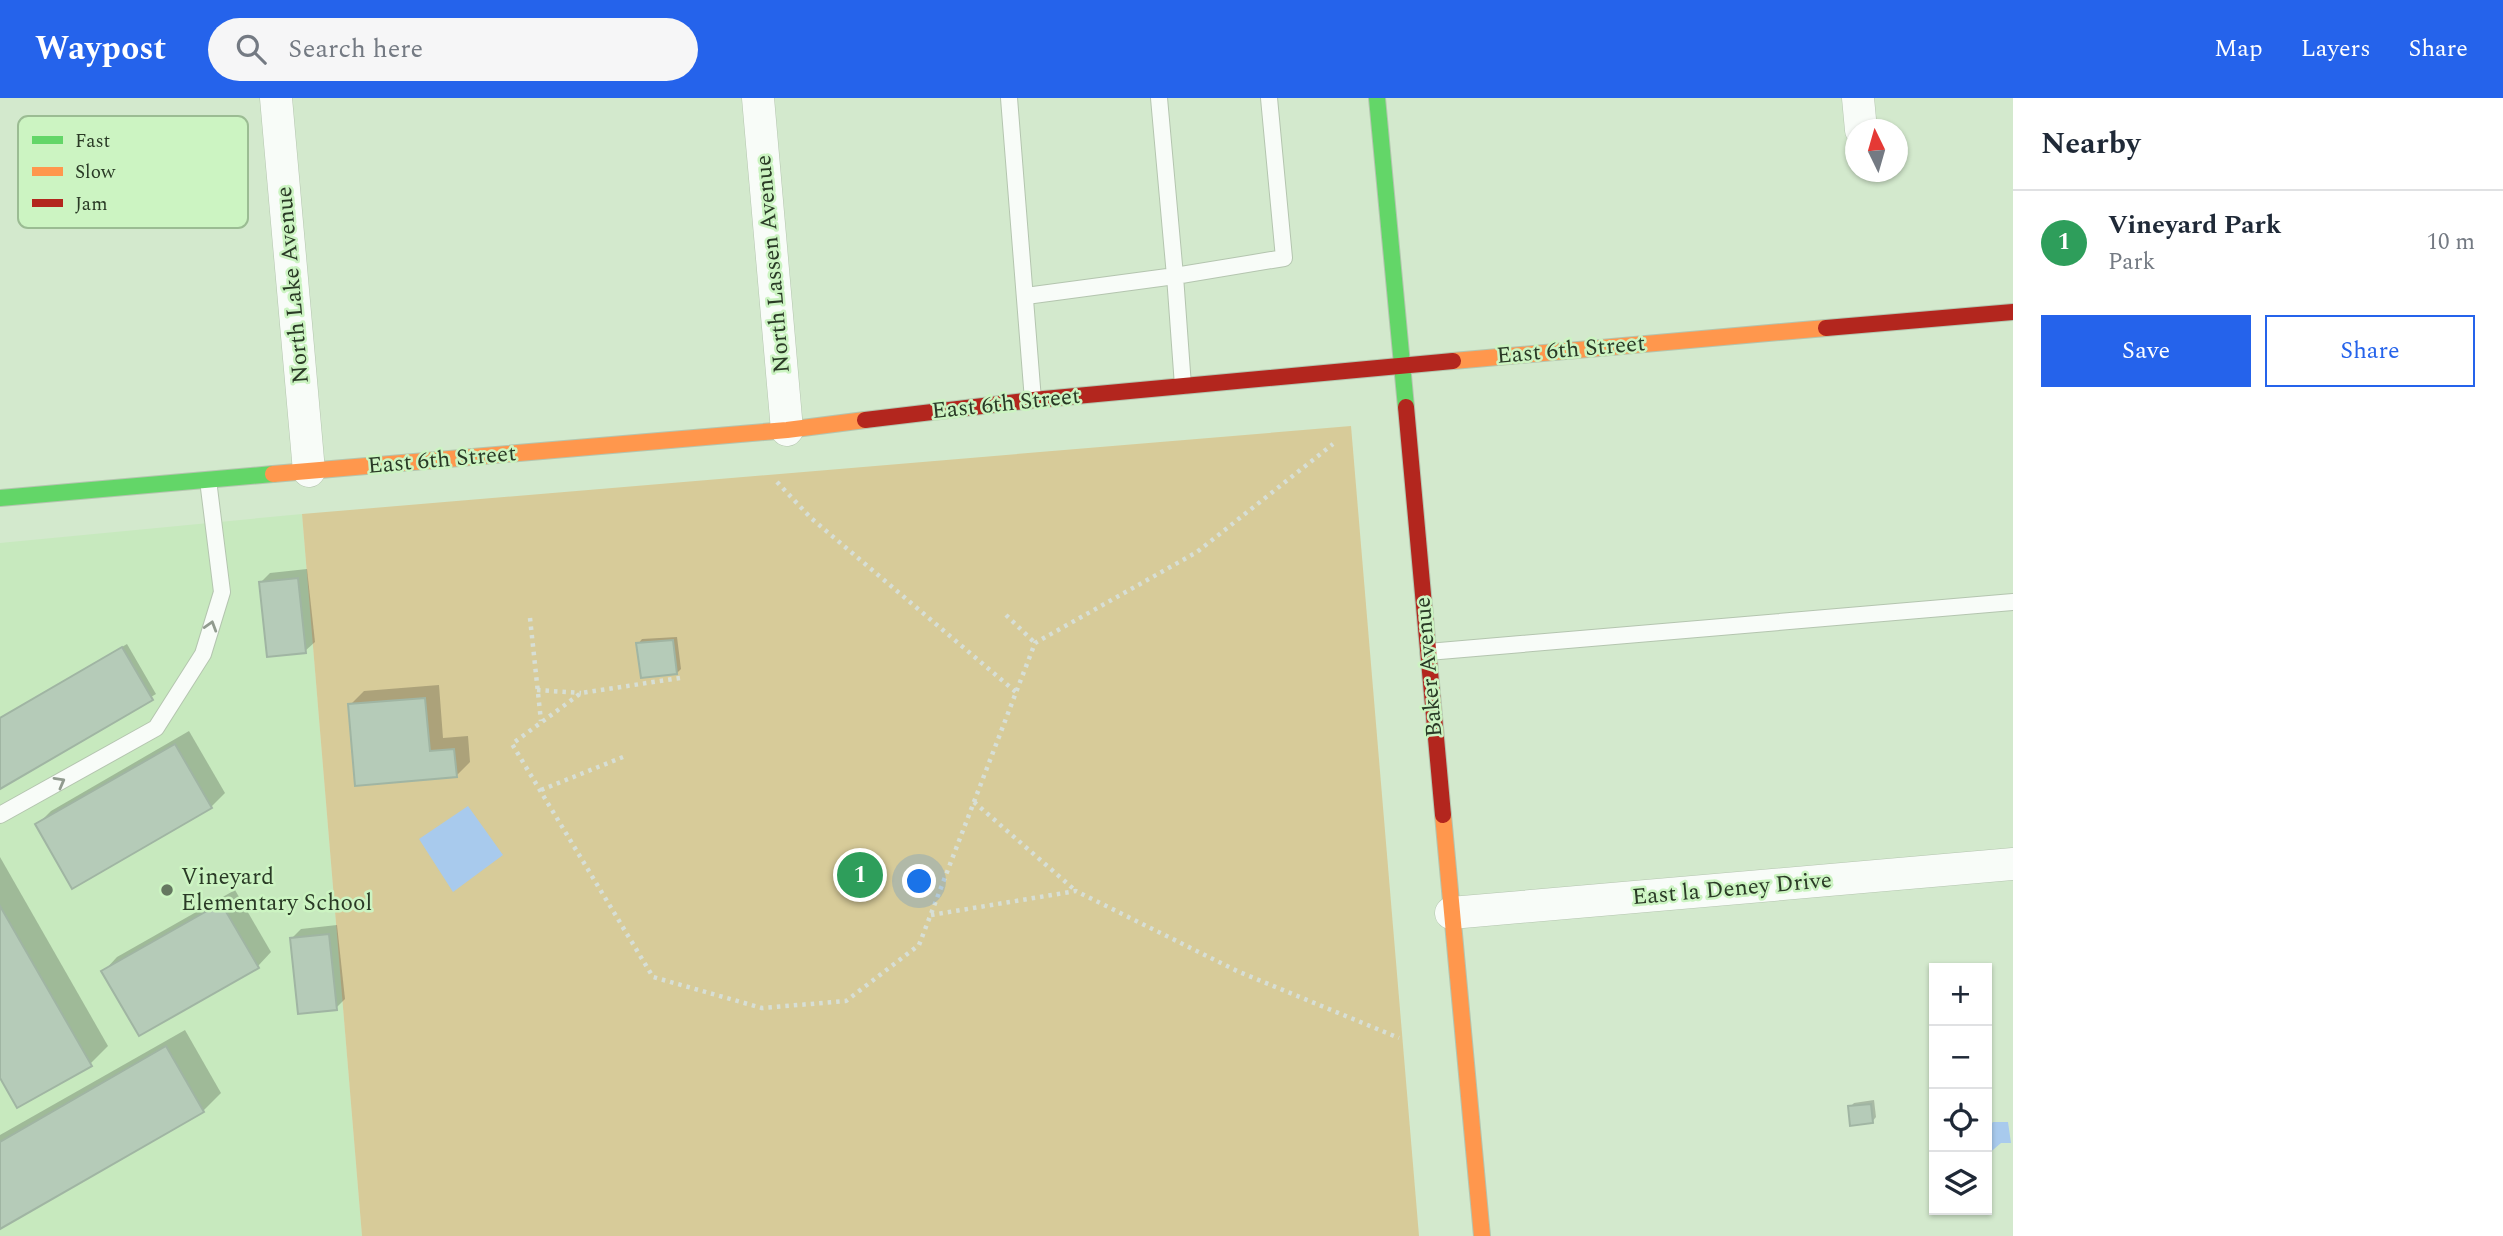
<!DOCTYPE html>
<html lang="en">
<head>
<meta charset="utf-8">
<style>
	:root { --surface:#fff; --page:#f6f6f7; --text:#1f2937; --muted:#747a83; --line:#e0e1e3; --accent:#2563eb }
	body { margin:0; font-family:Spectral,serif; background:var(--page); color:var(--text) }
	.controls { position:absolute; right:21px; bottom:21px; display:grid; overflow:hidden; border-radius:0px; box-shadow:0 2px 5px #0004 }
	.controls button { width:63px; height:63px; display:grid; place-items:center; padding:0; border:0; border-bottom:2px solid var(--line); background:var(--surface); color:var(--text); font:35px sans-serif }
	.compass { position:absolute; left:1845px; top:21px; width:63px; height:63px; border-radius:50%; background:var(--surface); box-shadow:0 2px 5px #0004; rotate:355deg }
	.you { position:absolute; left:920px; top:784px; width:24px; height:24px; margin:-18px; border:5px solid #fff; border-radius:50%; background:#1a73e8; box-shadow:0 0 0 10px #1a73e833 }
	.badge { display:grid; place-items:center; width:46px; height:46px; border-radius:50%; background:var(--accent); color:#fff; font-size:23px; font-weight:700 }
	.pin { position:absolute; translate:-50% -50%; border:4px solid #fff; box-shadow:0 2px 7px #0006 }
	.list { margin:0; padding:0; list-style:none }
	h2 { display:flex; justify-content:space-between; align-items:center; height:91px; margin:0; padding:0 28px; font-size:30px }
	h2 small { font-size:23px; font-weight:400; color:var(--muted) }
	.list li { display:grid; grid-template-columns:46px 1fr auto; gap:21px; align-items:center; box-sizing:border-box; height:105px; padding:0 28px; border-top:2px solid var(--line) }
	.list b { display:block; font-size:26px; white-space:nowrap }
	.list p { margin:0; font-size:23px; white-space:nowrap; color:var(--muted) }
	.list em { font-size:23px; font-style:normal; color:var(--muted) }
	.actions { display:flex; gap:14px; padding:21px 28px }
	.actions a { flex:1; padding:16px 0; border:2px solid var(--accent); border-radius:0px; text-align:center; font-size:24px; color:var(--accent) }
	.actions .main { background:var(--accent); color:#fff }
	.icon { flex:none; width:38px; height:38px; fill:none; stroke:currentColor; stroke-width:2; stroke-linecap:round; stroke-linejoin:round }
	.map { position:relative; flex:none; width:2013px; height:1138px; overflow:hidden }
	header { display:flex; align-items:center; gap:42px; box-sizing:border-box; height:98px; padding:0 35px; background:var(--accent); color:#fff }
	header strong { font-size:33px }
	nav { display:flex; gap:38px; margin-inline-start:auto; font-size:24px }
	.search { width:490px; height:63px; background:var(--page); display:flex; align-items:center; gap:18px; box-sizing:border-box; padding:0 24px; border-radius:38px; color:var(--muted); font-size:26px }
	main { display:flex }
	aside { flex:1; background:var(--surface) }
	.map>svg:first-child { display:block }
	.built { fill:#c7e9be }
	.green { fill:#d7cb99 }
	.water { fill:#a8caed }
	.shadow { fill:#0003 }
	.building { fill:#b5cbb8; stroke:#a0b5a3; stroke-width:2 }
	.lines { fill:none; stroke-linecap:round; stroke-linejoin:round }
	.lane-casing { stroke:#b4c5af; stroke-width:18 }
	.street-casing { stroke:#b4c5af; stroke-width:33 }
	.fast-casing { stroke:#b4c5af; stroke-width:18 }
	.slow-casing { stroke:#b4c5af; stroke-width:18 }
	.jam-casing { stroke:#b4c5af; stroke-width:18 }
	.path { stroke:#d7dfd6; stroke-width:4.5; stroke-dasharray:3.5 5; stroke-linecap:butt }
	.lane { stroke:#f8fcf8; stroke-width:16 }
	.street { stroke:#f8fcf8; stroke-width:32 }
	.fast { stroke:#63d668; stroke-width:16 }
	.slow { stroke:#ff974d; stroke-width:16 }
	.jam { stroke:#b3261e; stroke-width:16 }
	.oneway { stroke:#919b8f }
	.poi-dot { fill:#657760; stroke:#ccf4c2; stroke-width:2.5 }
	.labels { text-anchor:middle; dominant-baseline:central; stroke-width:5; stroke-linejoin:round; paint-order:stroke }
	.street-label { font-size:23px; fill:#2a3a26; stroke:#ccf4c2 }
	.poi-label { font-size:23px; fill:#2a3a26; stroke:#ccf4c2; text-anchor:start }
	.key { fill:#ccf4c2; stroke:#9bbc93; stroke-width:2 }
	.key-label { font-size:19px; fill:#2a3a26 }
</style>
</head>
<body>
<header>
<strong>Waypost</strong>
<div class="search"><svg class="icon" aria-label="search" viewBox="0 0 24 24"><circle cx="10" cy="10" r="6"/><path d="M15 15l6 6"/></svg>Search here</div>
<nav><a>Map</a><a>Layers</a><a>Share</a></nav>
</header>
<main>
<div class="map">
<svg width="2013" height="1138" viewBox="0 0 2013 1138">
	<rect width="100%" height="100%" fill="#d3e9cd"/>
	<!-- built -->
	<polygon class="built" points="302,416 362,1138 0,1138 0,445"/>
	<!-- green -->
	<polygon class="green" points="1351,328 1419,1138 362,1138 302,416"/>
	<!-- water -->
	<g class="water">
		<polygon points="468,708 503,757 453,794 419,741"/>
		<polygon points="1993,1024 2008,1024 2011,1045 2001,1045 1987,1057 1987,1030"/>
	</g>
	<!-- shadow -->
	<g class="shadow">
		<polygon points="307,471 315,544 305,553 261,484 270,475"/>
		<polygon points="677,539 681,571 677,575 638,546 642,541"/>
		<polygon points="127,546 156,596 0,689 0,620"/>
		<polygon points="439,587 443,640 468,638 470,664 456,678 350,607 364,593"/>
		<polygon points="189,633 225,695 211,709 72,789 37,727 51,713"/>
		<polygon points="0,759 108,948 90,966 0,976"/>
		<polygon points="235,792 271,854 258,868 104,873 117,859"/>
		<polygon points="337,827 345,901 336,910 292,840 301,831"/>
		<polygon points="185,932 221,995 203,1013 0,1129 0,1037"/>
		<polygon points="1874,1002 1876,1019 1872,1024 1850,1009 1854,1005"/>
	</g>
	<!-- building -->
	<g class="building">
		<polygon points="298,480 306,555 267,559 259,484"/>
		<polygon points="673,542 677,576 641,580 636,545"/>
		<polygon points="122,549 153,602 0,691 0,620"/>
		<polygon points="425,600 430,653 454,651 457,679 355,688 348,606"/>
		<polygon points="175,646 212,710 72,791 35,726"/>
		<polygon points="221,805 259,870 139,938 101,873"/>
		<polygon points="0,808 92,968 17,1010 0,980"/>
		<polygon points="329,836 337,912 298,916 290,840"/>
		<polygon points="166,948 204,1014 0,1131 0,1044"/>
		<polygon points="1871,1006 1873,1025 1850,1028 1848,1008"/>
	</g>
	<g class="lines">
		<defs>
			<g id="lane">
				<polyline points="1009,0 1033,302"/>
				<polyline points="1026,198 1175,178 1159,0"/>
				<polyline points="1183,288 1175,178 1284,160 1269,0"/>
				<polyline points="1428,554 2013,504"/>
				<polyline points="0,717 156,630 203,556 222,494 208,382"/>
			</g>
			<g id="street">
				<polyline points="276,0 309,373"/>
				<polyline points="758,0 787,332"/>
				<polyline points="1858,0 1861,32"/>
				<polyline points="1451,815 2013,766"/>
			</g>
			<g id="fast">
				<polyline points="1377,0 1406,309"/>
				<polyline points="0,400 273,376"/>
			</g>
			<g id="slow">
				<polyline points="1453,263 1826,230"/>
				<polyline points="273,376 787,332 865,322"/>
				<polyline points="1443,717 1482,1138"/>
			</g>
			<g id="jam">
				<polyline points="1826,230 2013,214"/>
				<polyline points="1406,309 1443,717"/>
				<polyline points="865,322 1033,302 1453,263"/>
			</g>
		</defs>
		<!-- lane casing -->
		<use href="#lane" class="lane-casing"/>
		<!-- street casing -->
		<use href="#street" class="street-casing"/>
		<!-- fast casing -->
		<use href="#fast" class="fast-casing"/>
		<!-- slow casing -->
		<use href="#slow" class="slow-casing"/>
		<!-- jam casing -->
		<use href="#jam" class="jam-casing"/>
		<!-- path -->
		<g class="path">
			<polyline points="777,384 811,420 1017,595"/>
			<polyline points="1006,517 1035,545"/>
			<polyline points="530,520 541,623"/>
			<polyline points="680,580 581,595 512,646 653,879 762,910 846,903 919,847 1035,545 1197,454 1333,346"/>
			<polyline points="537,592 581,595"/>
			<polyline points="541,692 623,659"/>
			<polyline points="974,704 1076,793"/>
			<polyline points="931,817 1076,793 1237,873 1399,940"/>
		</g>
		<!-- lane -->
		<use href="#lane" class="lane"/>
		<!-- street -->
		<use href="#street" class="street"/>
		<!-- fast -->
		<use href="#fast" class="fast"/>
		<!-- slow -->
		<use href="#slow" class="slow"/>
		<!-- jam -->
		<use href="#jam" class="jam"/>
	</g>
	<!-- one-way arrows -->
	<defs><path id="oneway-chevron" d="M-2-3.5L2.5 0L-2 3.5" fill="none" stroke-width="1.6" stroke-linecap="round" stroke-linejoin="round" transform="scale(1.75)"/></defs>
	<g class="oneway">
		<use href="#oneway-chevron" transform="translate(211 528) rotate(-73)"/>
		<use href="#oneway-chevron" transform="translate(60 684) rotate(-29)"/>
	</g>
	<!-- markers -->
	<circle class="poi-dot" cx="167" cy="792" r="7"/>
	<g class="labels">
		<!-- street labels -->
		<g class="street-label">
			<text transform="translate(773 166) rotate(-95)">North Lassen Avenue</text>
			<text transform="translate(293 187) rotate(-95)">North Lake Avenue</text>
			<text transform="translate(1571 252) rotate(-5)">East 6th Street</text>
			<text transform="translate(1006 306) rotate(-6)">East 6th Street</text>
			<text transform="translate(442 362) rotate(-5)">East 6th Street</text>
			<text transform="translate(1429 569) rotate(-95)">Baker Avenue</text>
			<text transform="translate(1732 791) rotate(-5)">East la Deney Drive</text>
		</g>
		<!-- poi labels -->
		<g class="poi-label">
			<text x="181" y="779">Vineyard<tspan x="181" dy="26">Elementary School</tspan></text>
		</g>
	</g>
	<!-- legend -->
	<rect x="18" y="18" width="230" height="112" rx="10" class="key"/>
	<rect x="32" y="38" width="31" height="8" fill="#63d668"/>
	<rect x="32" y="69" width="31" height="9" fill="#ff974d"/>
	<rect x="32" y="101" width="31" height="8" fill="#b3261e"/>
	<g class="key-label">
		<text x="75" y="49">Fast</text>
		<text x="75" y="80">Slow</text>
		<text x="75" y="112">Jam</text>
	</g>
</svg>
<div class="controls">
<button>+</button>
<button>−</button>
<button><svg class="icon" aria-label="locate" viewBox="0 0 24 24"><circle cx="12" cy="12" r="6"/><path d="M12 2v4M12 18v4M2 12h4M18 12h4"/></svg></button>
<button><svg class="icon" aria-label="layers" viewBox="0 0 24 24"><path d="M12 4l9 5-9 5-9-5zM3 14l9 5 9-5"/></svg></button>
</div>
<svg class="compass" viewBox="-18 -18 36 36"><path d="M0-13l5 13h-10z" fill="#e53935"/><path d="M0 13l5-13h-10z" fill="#747a83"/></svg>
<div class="you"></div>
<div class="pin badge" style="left:860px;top:777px;background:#2e9e5b">1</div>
</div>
<aside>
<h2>Nearby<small></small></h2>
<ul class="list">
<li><span class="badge" style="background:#2e9e5b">1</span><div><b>Vineyard Park</b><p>Park</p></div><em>10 m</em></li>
</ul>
<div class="actions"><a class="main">Save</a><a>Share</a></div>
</aside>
</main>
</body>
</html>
